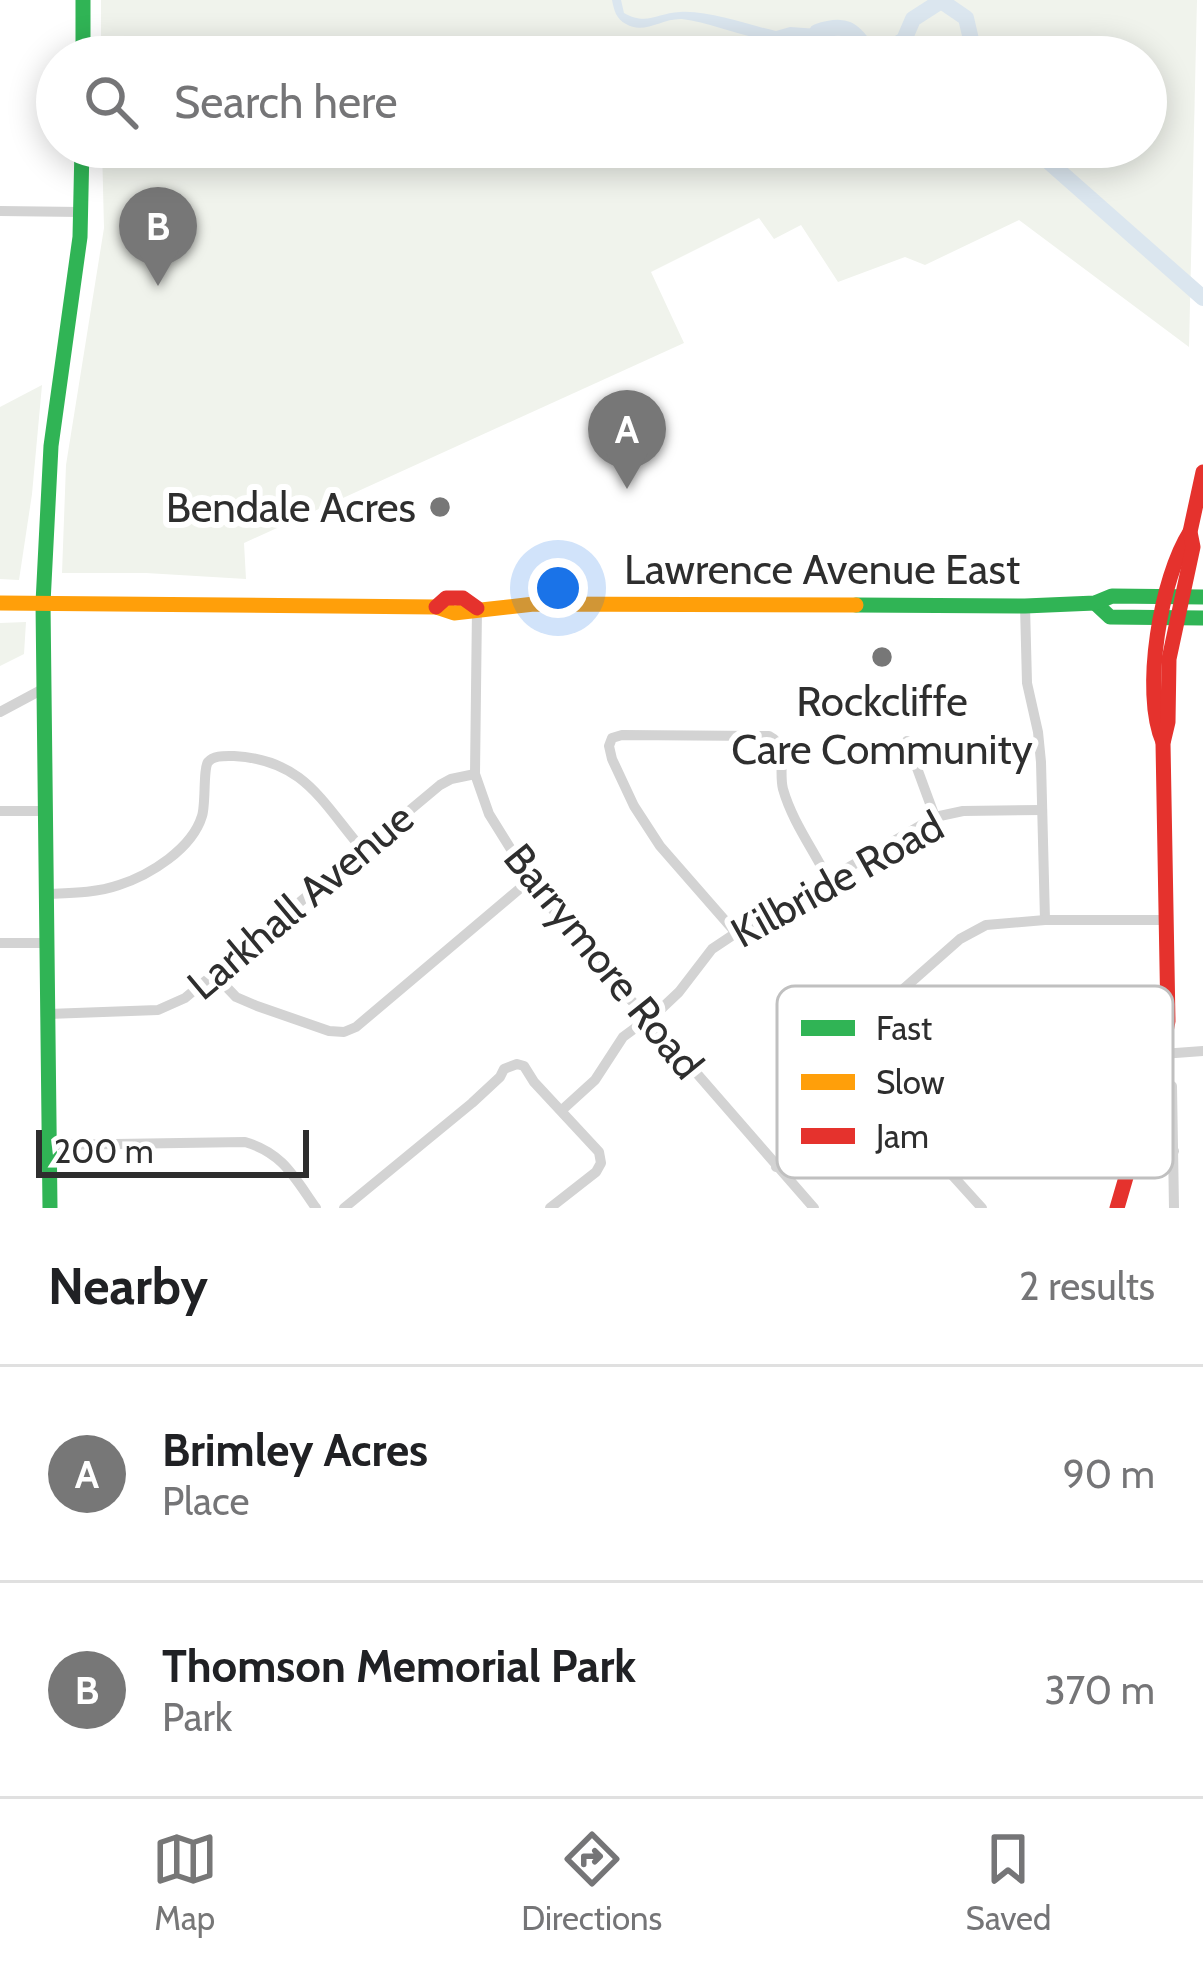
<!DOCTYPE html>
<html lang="en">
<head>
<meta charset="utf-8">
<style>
	:root { --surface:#fff; --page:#f2f2f2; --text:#202124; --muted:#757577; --line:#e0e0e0; --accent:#777 }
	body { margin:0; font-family:Cabin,sans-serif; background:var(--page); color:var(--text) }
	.scale { position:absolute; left:36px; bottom:30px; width:273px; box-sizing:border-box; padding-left:12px; border:6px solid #2e2e2e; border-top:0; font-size:33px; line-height:42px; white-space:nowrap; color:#2e2e2e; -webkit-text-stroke:9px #fff; paint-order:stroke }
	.you { position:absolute; left:558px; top:588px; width:42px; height:42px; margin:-30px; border:9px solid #fff; border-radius:50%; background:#1a73e8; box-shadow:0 0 0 18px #1a73e833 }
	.badge { display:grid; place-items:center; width:78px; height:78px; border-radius:50%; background:var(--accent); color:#fff; font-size:39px; font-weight:700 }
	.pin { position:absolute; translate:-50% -99px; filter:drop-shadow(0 3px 6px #0008) }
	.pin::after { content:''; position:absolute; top:63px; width:42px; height:36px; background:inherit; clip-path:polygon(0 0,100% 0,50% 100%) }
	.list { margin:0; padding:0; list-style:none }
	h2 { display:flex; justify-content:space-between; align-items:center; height:156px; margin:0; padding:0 48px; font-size:51px }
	h2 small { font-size:39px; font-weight:400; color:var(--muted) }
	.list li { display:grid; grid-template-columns:78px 1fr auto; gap:36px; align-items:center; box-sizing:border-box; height:216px; padding:0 48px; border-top:3px solid var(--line) }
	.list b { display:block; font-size:45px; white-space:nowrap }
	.list p { margin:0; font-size:39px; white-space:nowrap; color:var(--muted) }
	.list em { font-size:39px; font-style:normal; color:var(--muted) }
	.icon { flex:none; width:66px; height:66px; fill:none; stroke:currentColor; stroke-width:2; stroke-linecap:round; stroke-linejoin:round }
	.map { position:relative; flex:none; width:1203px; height:1208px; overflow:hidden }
	.search { position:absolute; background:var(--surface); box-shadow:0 6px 30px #0003; left:36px; right:36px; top:36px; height:132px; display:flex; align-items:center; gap:30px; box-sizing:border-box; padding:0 42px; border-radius:66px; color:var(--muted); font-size:45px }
	.sheet { height:588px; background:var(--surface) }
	nav { display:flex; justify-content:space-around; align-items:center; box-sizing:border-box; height:168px; border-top:3px solid var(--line); background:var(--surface); font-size:33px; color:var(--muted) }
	nav a { display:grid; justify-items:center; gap:6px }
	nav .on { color:var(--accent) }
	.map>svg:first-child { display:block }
	.green { fill:#f0f3ec }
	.water { fill:#dbe6ef }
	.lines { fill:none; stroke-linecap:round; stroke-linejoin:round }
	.stream { stroke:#dbe6ef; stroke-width:3 }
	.river { stroke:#dbe6ef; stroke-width:16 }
	.street { stroke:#d3d3d3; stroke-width:10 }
	.fast { stroke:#30b455; stroke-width:15 }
	.slow { stroke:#ff9f0a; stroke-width:15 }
	.jam { stroke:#e5322d; stroke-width:15 }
	.poi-dot { fill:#777; stroke:#fff; stroke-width:4.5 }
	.labels { text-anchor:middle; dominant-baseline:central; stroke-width:12; stroke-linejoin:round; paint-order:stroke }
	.poi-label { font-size:42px; fill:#2e2e2e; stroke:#fff; text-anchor:end }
	.street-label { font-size:42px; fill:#2e2e2e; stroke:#fff }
	.key { fill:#fff; stroke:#c0c0c0; stroke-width:3 }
	.key-label { font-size:33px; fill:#2e2e2e }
</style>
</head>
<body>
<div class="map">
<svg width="1203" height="1208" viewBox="0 0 1203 1208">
	<rect width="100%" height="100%" fill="#fff"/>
	<!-- green -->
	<g class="green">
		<polygon points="101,0 1197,0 1189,347 1019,220 925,265 905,257 838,282 801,225 774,239 759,218 651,272 684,343 244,543 246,579 146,573 62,573 66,465 104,228 102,147 1146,147 1146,57 101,57"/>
		<polygon points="42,385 32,494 19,580 0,579 0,407"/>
		<polygon points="26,622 24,654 0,666 0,623"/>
	</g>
	<!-- water -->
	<g class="water">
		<path d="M612,0h9l3,13c23,13 33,0 56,-1 28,-2 68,13 96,19l14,-4 28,2 -3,11c-19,-1 -39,3 -58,-2 -25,-5 -50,-16 -75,-19 -20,-1 -38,16 -56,5 -10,-5 -12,-14 -14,-24z"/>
		<polygon points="531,38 540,40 545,45 545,57 529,57 519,50 489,52 481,57 448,57 462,43 500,51"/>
	</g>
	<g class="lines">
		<!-- stream -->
		<polyline class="stream" points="941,0 941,1"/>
		<!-- river -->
		<g class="river">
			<path d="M817,32c29,-10 35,-3 52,20l16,-1 19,-11 9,-21 28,-18 25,17 9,39"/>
			<polyline points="1032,147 1203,298"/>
		</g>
		<!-- street -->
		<g class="street">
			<polyline points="0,211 81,212"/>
			<polyline points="1025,606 1027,683 1038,732 1041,762 1045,920"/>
			<polyline points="477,608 475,774 489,814 530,880 583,949 659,1030 814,1208"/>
			<polyline points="0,712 43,689"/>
			<polyline points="907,741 935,817"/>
			<polyline points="0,811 45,811"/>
			<path d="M46,894c25,-1 50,-1 73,-9 31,-10 73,-36 83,-69 4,-12 1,-47 6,-54 6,-7 17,-6 26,-6 70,4 87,45 128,93"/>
			<path d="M736,933l-76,-87 -26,-40 -22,-47 -3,-13 3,-8 10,-3 147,1c20,10 9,34 14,53 9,32 30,60 45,90"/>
			<polyline points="0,943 47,943"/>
			<polyline points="215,975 236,997 257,1006 329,1031 344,1032 356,1027 530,880"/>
			<polyline points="48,1014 158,1010 185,998 440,785 451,779 475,774"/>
			<polyline points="1162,1054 1203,1051"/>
			<polyline points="1015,1066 1050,1043 1051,1034 1045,1026 1033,1026 999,1045 996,1059 1005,1064 1015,1066 1071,1125 1115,1140 1174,1151"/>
			<polyline points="1172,1086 1174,1208"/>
			<polyline points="562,1110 595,1080 623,1037 661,1009 679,992 712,949 736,933 935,817 963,811 1042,810"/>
			<path d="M50,1145l195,-3c38,11 49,35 71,66"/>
			<polyline points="776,1167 869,1083"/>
			<polyline points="344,1208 472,1103 500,1077 504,1069 517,1064 524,1066 534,1082 599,1152 601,1163 596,1172 550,1208"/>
			<polyline points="982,1208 847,1059 834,1040 834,1032 840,1026 867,1021 960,939 986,925 1045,920 1167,920"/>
		</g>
		<!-- fast -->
		<g class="fast">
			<polyline points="83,0 83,57"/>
			<polyline points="1095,603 1110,617 1203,618"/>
			<polyline points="856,605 1025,606 1095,603 1112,596 1203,597"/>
			<polyline points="50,1208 43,603 51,446 80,237 82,147"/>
		</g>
		<!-- slow -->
		<polyline class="slow" points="0,603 436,607 454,613 534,604 856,605"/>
		<!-- jam -->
		<g class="jam">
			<polyline points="436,607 446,598 463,598 477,608"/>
			<path d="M1163,742c-22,-50 -2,-165 27,-210"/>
			<polyline points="1117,1208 1162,1054 1168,1021 1163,743 1168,722 1169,659 1193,547 1190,532 1203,472"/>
		</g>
	</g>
	<!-- markers -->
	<g class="poi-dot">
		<circle cx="440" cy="507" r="12"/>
		<circle cx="882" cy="657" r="12"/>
	</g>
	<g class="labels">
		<!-- poi labels -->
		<g class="poi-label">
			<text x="416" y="507">Bendale Acres</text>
			<text x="882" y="701" text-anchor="middle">Rockcliffe<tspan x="882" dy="48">Care Community</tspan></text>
		</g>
		<!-- street labels -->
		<g class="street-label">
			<text x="822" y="569">Lawrence Avenue East</text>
			<text transform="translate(837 879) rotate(-29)">Kilbride Road</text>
			<text transform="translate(300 901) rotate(-40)">Larkhall Avenue</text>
			<text transform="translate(604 961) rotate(51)">Barrymore Road</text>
		</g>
	</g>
	<!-- legend -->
	<rect x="777" y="986" width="396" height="192" rx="18" class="key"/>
	<rect x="801" y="1020" width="54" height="16" fill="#30b455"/>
	<rect x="801" y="1074" width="54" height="16" fill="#ff9f0a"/>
	<rect x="801" y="1128" width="54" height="16" fill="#e5322d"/>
	<g class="key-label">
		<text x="876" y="1040">Fast</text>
		<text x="876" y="1094">Slow</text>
		<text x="876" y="1148">Jam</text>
	</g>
</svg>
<div class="scale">200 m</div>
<div class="you"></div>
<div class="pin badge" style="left:627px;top:489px">A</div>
<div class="pin badge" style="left:158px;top:286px">B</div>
<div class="search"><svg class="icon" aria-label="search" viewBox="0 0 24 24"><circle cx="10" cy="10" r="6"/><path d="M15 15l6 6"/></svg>Search here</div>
</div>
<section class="sheet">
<h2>Nearby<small>2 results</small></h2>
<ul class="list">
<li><span class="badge">A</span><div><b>Brimley Acres</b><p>Place</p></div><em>90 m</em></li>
<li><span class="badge">B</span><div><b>Thomson Memorial Park</b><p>Park</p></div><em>370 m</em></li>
</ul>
</section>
<nav>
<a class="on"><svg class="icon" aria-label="map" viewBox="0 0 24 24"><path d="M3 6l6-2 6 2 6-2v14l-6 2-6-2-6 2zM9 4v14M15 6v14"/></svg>Map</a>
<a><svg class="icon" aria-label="directions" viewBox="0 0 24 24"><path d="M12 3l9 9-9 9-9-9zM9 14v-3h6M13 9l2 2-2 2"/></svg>Directions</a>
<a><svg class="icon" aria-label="saved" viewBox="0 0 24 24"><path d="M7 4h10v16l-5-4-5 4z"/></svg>Saved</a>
</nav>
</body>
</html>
